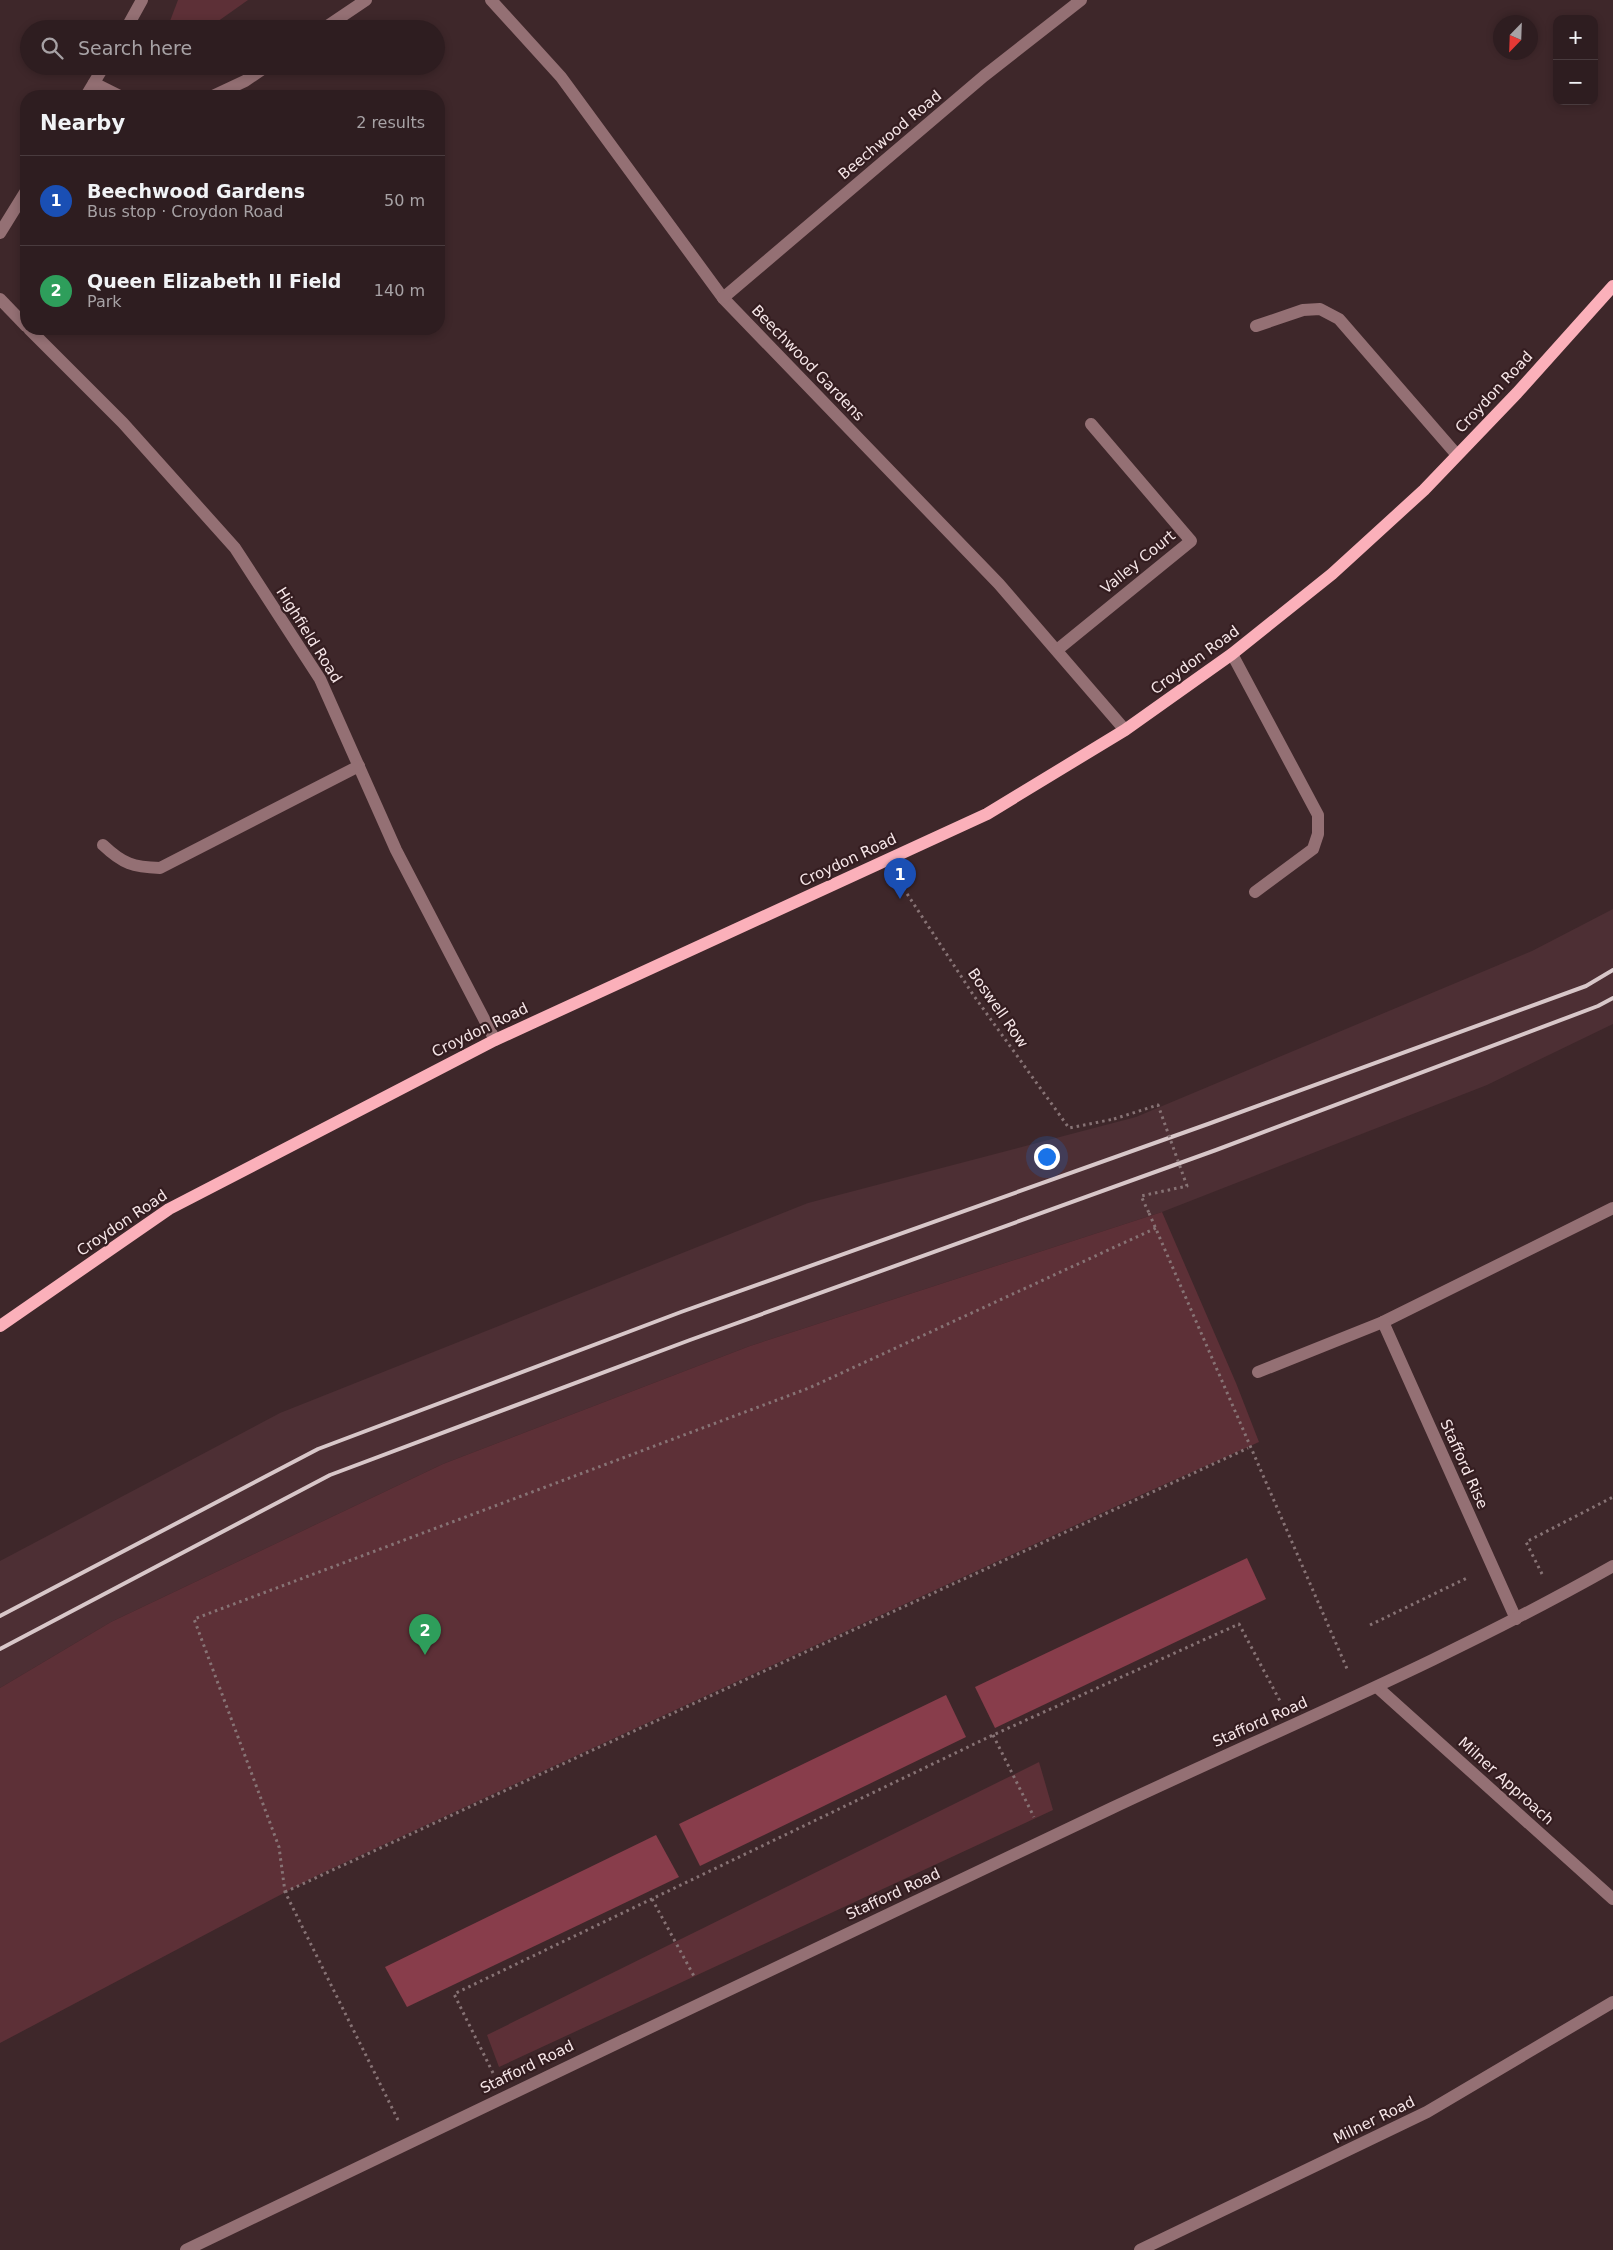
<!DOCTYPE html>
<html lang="en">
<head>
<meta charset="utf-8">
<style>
	:root { --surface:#2e1d20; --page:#3a2a2d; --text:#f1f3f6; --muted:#a7a2a5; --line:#493b3e; --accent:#2563eb }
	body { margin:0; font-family:"DejaVu Sans",sans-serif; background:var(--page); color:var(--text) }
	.controls { position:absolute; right:15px; top:15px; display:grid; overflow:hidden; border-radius:10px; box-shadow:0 2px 8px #0003 }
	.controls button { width:45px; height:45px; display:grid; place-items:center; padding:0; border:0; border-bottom:1px solid var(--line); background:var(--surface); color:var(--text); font:25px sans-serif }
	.compass { position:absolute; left:1493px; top:15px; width:45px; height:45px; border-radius:50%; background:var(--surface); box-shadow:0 2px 8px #0003; rotate:203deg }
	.you { position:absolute; left:1046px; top:1156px; width:18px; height:18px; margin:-12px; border:4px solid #fff; border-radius:50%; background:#1a73e8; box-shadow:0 0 0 8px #1a73e833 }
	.badge { display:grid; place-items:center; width:32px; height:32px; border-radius:50%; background:var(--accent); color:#fff; font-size:16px; font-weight:700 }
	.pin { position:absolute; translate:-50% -41px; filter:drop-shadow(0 1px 2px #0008) }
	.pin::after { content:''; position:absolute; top:26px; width:18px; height:15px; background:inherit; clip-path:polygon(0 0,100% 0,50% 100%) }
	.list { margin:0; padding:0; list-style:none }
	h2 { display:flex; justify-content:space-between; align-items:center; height:65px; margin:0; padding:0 20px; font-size:21px }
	h2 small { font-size:16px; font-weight:400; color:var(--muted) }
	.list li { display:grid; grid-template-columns:32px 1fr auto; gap:15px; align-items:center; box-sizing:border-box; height:90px; padding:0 20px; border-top:1px solid var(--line) }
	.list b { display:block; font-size:19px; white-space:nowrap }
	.list p { margin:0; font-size:16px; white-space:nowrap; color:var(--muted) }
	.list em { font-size:16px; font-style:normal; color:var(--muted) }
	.icon { flex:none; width:28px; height:28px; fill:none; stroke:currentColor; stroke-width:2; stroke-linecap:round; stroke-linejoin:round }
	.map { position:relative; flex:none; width:1613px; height:2250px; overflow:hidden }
	.search { position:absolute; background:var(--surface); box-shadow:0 2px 8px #0003; left:20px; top:20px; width:425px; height:55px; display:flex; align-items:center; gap:12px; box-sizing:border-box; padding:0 18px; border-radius:28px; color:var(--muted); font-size:19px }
	.panel { position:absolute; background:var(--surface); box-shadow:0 2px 8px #0003; left:20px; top:90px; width:425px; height:245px; border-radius:20px }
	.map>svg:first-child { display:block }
	.built { fill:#4d2f34 }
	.green { fill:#5d3037 }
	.building { fill:#883d4b }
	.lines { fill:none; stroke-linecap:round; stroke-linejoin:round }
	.path { stroke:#877375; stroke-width:3; stroke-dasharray:2.5 4; stroke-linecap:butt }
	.minor { stroke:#947074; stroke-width:12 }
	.major { stroke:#fbb0ba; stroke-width:12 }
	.rail { stroke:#d8c7c9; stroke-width:4 }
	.path-bridge { stroke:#877375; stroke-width:3; stroke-dasharray:2.5 4; stroke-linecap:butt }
	.labels { text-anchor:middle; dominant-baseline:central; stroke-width:4.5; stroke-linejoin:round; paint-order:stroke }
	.street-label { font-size:15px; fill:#f6e6e8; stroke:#341d20 }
</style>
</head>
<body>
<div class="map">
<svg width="1613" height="2250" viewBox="0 0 1613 2250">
	<rect width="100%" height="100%" fill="#3e272a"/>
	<!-- built -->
	<polygon class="built" points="1613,909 1613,1024 1487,1085 1162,1212 750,1346 443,1464 111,1622 0,1688 0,1561 280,1413 808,1203 1136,1117 1532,951"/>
	<!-- green -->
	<g class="green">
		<polygon points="178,0 248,0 207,29 167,29"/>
		<polygon points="1162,1212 1236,1383 1259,1442 1143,1494 318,1875 0,2043 0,1688 111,1622 443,1464 750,1346"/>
		<polygon points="1039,1762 1053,1810 499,2067 487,2035"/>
	</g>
	<!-- building -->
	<g class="building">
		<polygon points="1247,1558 1266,1599 995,1728 975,1687"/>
		<polygon points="946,1695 966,1737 700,1866 679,1824"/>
		<polygon points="656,1835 679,1877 407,2007 385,1967"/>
	</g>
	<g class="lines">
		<!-- path -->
		<g class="path">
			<polyline points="900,883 974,996 1069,1128 1114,1119"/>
			<polyline points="1149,1213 1348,1671"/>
			<polyline points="1542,1574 1526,1542 1613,1497"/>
			<polyline points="1370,1625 1469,1577"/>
			<polyline points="993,1735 1034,1817"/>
			<polyline points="285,1892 1248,1448"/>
			<polyline points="652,1899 695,1978"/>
			<polyline points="493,2073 454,1994 993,1735 1239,1624 1280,1701"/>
			<polyline points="398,2120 285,1892 279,1847 194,1619 809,1388 1156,1228"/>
		</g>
		<!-- minor -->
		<g class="minor">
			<polyline points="491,0 561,77 723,298 999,584 1125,730"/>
			<polyline points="126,29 142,0"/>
			<polyline points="323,29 366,0"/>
			<polyline points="94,83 120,96"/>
			<polyline points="86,96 104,66"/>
			<polyline points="213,96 245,81 267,66"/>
			<polyline points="0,233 26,191"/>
			<polyline points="723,298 984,76 1081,0"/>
			<polyline points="0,299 26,326"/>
			<polyline points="1256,326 1303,310 1320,309 1339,319 1457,455"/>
			<polyline points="29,329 123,423 235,548 320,679 396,850 495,1040"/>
			<polyline points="1057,650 1191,541 1091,424"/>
			<polyline points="1232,654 1318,815 1318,834 1313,849 1255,892"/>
			<path d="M103,845c20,19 30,22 57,23l199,-102"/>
			<polyline points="1383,1322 1613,1208"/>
			<polyline points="1258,1372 1383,1322 1516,1619"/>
			<polyline points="1377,1687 1613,1899"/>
			<path d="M186,2250c308,-149 617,-295 926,-442 168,-79 339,-150 501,-242"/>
			<polyline points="1140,2250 1427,2112 1613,2002"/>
		</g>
		<!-- major -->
		<polyline class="major" points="0,1326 169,1209 495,1040 987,814 1125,730 1232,654 1332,574 1424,490 1517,393 1613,286"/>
		<!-- rail -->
		<g class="rail">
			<polyline points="0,1616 318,1449 681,1312 1208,1124 1586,986 1613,970"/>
			<polyline points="0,1649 330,1475 690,1340 1216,1150 1598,1006 1613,998"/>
		</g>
		<!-- path-bridge -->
		<polyline class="path-bridge" points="1114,1119 1158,1105 1187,1186 1141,1196 1149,1213"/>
	</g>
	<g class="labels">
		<!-- street labels -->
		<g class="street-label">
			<text transform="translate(890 135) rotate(-40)">Beechwood Road</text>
			<text transform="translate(808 363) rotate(46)">Beechwood Gardens</text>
			<text transform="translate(1494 392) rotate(-47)">Croydon Road</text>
			<text transform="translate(1138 562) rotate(-39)">Valley Court</text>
			<text transform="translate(309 635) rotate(58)">Highfield Road</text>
			<text transform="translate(1195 660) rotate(-36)">Croydon Road</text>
			<text transform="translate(848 860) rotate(-25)">Croydon Road</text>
			<text transform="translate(998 1008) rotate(55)">Boswell Row</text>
			<text transform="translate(480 1030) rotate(-26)">Croydon Road</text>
			<text transform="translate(122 1223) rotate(-34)">Croydon Road</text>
			<text transform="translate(1464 1464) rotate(66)">Stafford Rise</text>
			<text transform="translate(1260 1722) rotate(-24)">Stafford Road</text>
			<text transform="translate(1506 1781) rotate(42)">Milner Approach</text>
			<text transform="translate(893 1894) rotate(-25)">Stafford Road</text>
			<text transform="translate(527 2067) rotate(-26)">Stafford Road</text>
			<text transform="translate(1374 2120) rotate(-26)">Milner Road</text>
		</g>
	</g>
</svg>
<div class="controls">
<button>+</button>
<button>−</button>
</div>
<svg class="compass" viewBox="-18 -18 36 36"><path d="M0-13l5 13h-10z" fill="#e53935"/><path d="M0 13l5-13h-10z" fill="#a7a2a5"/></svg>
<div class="you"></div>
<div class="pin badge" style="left:900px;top:899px;background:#1a4fb4">1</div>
<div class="pin badge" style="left:425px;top:1655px;background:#2e9e5b">2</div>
<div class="search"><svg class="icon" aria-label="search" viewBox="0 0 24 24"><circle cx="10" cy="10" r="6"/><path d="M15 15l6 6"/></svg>Search here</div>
<section class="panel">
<h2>Nearby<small>2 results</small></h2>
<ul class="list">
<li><span class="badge" style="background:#1a4fb4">1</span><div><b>Beechwood Gardens</b><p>Bus stop · Croydon Road</p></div><em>50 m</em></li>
<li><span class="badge" style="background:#2e9e5b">2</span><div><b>Queen Elizabeth II Field</b><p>Park</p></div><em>140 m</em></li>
</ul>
</section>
</div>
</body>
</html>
